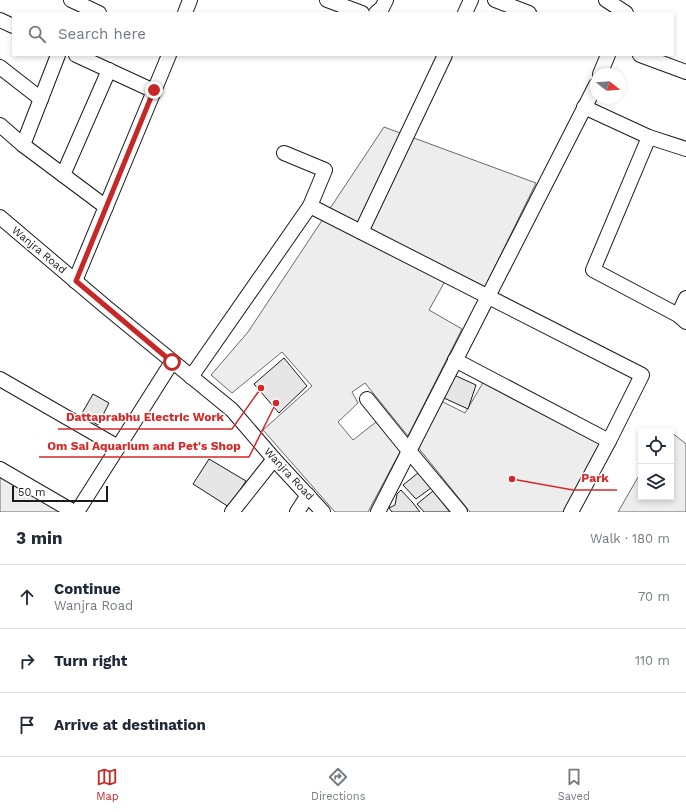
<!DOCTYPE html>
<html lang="en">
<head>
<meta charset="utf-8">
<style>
	:root { --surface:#fff; --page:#f2f2f3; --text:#1f2937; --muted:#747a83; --line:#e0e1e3; --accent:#c62828 }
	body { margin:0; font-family:"Work Sans",sans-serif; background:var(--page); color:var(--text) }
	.controls { position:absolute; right:12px; bottom:12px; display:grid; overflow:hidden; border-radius:0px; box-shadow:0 2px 6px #0003 }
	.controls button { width:36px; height:36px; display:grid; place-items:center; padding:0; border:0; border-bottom:1px solid var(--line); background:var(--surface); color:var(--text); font:20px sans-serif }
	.compass { position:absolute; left:590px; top:68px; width:36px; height:36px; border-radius:50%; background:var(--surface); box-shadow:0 2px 6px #0003; rotate:107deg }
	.scale { position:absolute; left:12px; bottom:10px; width:96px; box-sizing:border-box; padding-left:4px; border:2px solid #1a1a1a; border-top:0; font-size:11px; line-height:14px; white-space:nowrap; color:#1a1a1a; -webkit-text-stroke:3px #fff; paint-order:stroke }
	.stop { position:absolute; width:12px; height:12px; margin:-9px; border:3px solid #c62828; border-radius:50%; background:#fff }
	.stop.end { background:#c62828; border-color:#fff; box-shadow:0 1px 4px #0008 }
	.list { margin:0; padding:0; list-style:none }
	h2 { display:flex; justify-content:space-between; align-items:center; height:52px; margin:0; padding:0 16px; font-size:17px }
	h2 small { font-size:13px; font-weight:400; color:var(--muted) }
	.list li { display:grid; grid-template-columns:26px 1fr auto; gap:12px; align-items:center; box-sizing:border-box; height:64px; padding:0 16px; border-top:1px solid var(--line) }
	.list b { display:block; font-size:15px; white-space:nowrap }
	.list p { margin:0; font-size:13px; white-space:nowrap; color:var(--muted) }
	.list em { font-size:13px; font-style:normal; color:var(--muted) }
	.icon { flex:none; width:22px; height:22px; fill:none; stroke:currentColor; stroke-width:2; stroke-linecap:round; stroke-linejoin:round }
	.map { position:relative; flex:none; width:686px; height:512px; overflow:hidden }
	.search { position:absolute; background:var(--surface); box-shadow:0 2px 6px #0003; left:12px; right:12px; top:12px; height:44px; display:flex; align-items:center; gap:10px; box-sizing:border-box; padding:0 14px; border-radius:0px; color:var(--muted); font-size:15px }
	.sheet { height:244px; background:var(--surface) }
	nav { display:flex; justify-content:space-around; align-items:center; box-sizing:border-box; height:56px; border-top:1px solid var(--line); background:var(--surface); font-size:11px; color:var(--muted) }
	nav a { display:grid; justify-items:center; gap:2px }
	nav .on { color:var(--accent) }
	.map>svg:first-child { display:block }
	.built { fill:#ededed; stroke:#6a6a6a }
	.building { fill:#e6e6e6; stroke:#1a1a1a }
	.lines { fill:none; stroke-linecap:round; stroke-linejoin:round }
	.minor-casing { stroke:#1a1a1a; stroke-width:16 }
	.minor { stroke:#fff; stroke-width:14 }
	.route { stroke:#c62828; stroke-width:5 }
	.labels { text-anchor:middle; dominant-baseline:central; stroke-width:3; stroke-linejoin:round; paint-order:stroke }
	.street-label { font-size:11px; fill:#1a1a1a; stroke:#fff }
	.leader { fill:none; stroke:#d62828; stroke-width:1.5 }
	.callout-dot { fill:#d62828; stroke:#fff; stroke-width:1.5 }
	.callout-label { font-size:12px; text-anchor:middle; font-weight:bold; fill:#d62828; stroke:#fff; stroke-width:3; stroke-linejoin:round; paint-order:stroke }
</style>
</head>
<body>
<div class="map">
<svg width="686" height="512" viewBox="0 0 686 512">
	<rect width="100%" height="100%" fill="#fff"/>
	<!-- built -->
	<g class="built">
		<polygon points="384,127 536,183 483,291 449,274 429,310 462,329 408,436 365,383 352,392 358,403 338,422 353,440 376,422 401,450 368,512 335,512 263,430 312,386 282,352 232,393 211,375 248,332"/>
		<polygon points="484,381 601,442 563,512 470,512 417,446 439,400 465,413"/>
		<polygon points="671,432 686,444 686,512 618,512 641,472 641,497 671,497"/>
		<polygon points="0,473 62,512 0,512"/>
	</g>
	<!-- building -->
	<g class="building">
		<polygon points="284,358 307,386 279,413 254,384"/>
		<polygon points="454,375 476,385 468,409 444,398"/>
		<polygon points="93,394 109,403 98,425 81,415"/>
		<polygon points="209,459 246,481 229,507 193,484"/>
		<polygon points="418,473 431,488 416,499 403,485"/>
		<polygon points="401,490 413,503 420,512 392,512 389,508 395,505 397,494"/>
		<polygon points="433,491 450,512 424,512 417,504"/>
	</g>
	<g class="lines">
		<defs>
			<g id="minor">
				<polyline points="71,0 99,13"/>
				<polyline points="327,0 362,13"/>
				<polyline points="495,0 529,13"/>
				<polyline points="606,0 626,13"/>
				<polyline points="185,13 190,0"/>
				<polyline points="376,13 382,8 386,0"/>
				<polyline points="465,13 471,0"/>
				<polyline points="0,20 13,26"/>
				<polyline points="76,55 154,91"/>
				<polyline points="640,55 686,72"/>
				<polyline points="0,67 41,99"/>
				<polyline points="600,74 608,55"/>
				<polyline points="584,107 649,137 686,149"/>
				<polyline points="0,125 23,145 106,207"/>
				<polyline points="649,137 593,270 678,315 686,322"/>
				<polyline points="23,145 58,55"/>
				<polyline points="284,153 325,170 310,206 642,375 609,441 571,512"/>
				<polyline points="63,175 109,70"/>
				<polyline points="0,217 106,307 232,410 274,459 323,512"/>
				<polyline points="361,232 445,55"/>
				<polyline points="75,281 169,55"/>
				<polyline points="678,315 686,298"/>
				<polyline points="455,360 609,441"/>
				<polyline points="191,377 310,206"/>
				<polyline points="0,379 118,447"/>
				<polyline points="367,399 409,451 460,512"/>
				<polyline points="0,469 74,512"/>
				<polyline points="77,512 172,362"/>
				<polyline points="232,512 274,459"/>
				<polyline points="297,512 308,495"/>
				<polyline points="378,512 596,85"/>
			</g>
		</defs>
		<!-- minor casing -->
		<use href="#minor" class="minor-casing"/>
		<!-- minor -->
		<use href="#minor" class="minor"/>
	</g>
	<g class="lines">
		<!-- route -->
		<polyline class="route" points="154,90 76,281 172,362"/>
	</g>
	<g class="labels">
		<!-- street labels -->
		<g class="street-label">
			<text transform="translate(39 250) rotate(40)">Wanjra Road</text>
			<text transform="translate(289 474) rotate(47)">Wanjra Road</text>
		</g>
	</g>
	<!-- callouts -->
	<path class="leader" d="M261 388L232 429H58M276 403L249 457H39M512 479L573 490H617"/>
	<g class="callout-dot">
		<circle cx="261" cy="388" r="4"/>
		<circle cx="276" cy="403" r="4"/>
		<circle cx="512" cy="479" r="4"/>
	</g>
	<g class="callout-label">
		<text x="145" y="421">Dattaprabhu Electric Work</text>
		<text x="144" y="450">Om Sai Aquarium and Pet's Shop</text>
		<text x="595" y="482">Park</text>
	</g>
</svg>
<div class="controls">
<button><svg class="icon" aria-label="locate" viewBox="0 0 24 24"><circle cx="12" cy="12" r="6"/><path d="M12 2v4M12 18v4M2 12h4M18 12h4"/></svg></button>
<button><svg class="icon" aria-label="layers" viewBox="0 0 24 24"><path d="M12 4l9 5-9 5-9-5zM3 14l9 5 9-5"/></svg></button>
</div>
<svg class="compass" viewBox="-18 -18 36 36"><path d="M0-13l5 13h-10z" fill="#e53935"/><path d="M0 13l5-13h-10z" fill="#747a83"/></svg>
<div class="scale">50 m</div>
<div class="stop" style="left:172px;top:362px"></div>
<div class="stop end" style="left:154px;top:90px"></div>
<div class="search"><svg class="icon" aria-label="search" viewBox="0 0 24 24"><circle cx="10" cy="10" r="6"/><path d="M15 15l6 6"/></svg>Search here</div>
</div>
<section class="sheet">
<h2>3 min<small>Walk · 180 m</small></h2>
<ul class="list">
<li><svg class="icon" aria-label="ahead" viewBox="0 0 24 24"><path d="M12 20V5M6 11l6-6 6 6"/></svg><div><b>Continue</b><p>Wanjra Road</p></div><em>70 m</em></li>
<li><svg class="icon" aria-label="right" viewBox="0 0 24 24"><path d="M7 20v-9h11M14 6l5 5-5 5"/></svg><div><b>Turn right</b></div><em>110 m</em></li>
<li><svg class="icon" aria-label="arrive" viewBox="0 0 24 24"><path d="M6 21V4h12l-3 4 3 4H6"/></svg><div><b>Arrive at destination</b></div></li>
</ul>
</section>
<nav>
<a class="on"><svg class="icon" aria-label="map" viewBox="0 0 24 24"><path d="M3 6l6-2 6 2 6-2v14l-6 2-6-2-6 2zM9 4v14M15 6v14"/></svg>Map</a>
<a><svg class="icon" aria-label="directions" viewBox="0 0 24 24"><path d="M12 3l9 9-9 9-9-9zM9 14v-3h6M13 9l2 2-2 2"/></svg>Directions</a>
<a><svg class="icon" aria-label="saved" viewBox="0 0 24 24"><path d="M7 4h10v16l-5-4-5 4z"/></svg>Saved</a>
</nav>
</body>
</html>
